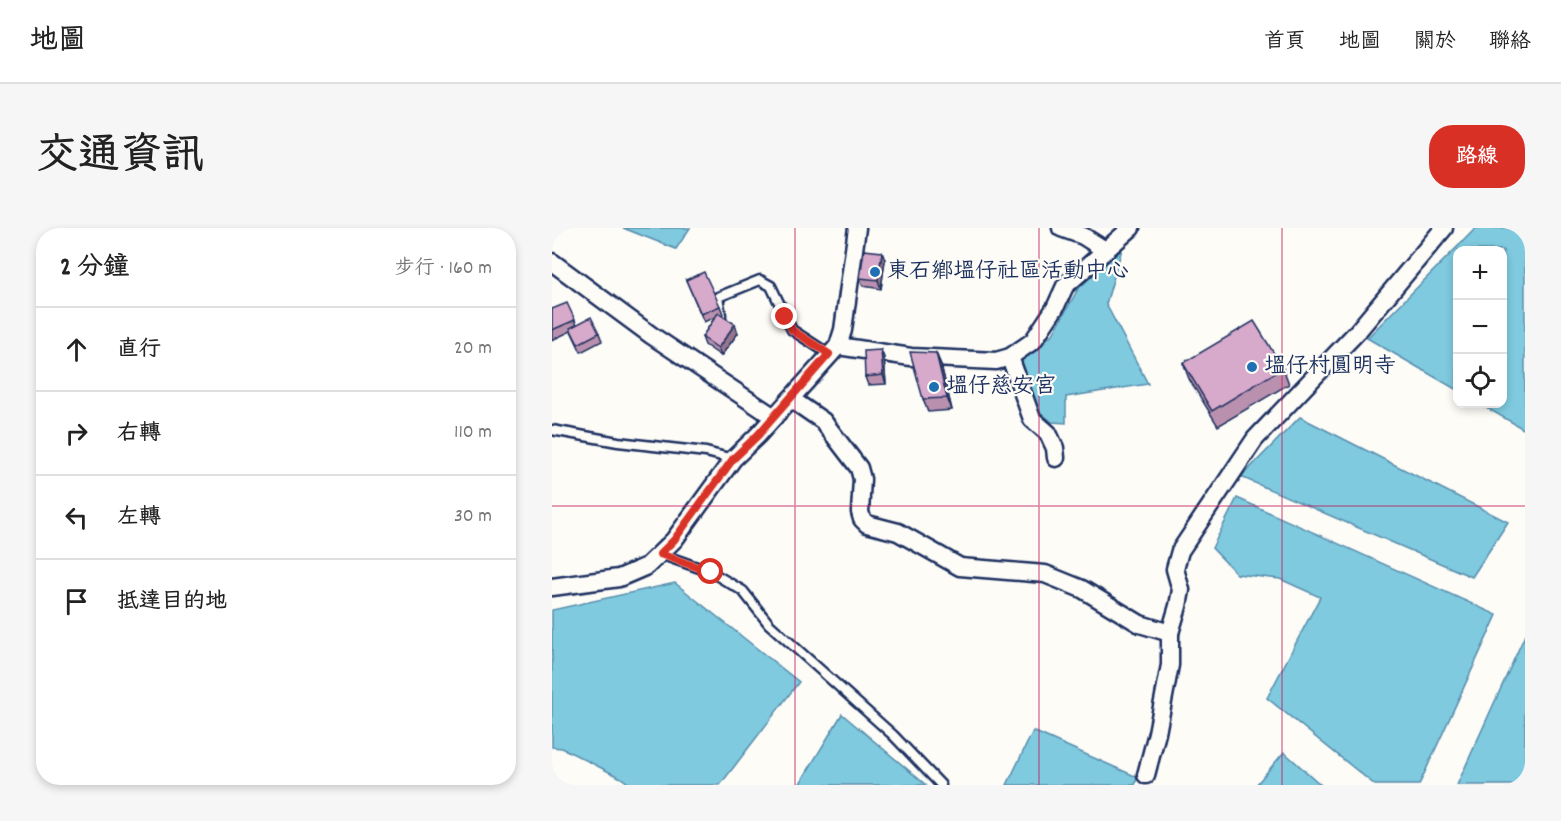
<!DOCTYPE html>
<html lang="zh-TW">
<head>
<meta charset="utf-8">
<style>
	:root { --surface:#fff; --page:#f6f6f6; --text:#222; --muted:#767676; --line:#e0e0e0; --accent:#d93025 }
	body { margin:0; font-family:Dekko,"LXGW WenKai TC",sans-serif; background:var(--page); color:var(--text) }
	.controls { position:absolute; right:18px; top:18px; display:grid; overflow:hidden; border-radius:12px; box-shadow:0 3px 9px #0003 }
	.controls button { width:54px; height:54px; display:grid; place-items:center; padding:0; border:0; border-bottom:2px solid var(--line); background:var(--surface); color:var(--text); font:30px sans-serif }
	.stop { position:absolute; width:18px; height:18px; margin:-14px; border:4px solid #d93025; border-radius:50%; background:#fff }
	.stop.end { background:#d93025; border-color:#fff; box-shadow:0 2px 6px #0008 }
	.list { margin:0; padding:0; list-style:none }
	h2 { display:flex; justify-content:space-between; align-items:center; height:78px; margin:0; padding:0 24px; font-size:26px }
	h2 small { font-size:20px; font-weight:400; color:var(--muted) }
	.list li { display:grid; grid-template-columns:39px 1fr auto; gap:18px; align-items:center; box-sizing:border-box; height:84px; padding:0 24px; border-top:2px solid var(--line) }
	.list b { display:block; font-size:22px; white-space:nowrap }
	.list em { font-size:20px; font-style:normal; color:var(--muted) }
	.icon { flex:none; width:33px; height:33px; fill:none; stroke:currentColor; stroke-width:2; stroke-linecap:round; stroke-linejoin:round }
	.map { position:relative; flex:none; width:973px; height:557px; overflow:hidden; border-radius:24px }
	header { display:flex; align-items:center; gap:36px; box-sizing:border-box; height:84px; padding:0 30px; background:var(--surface); border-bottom:2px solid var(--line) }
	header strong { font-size:28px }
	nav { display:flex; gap:33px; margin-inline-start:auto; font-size:21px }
	.intro { display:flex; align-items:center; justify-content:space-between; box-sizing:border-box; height:144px; padding:0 36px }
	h1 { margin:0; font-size:42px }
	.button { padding:15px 27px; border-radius:24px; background:var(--accent); color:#fff; font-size:21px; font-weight:700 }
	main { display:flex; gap:36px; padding:0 36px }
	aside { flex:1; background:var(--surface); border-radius:24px; box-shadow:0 3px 9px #0003 }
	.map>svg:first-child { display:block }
	.water { fill:#7fcadf; stroke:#578cab; stroke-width:1.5 }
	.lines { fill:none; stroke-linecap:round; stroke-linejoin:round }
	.service-casing { stroke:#1b2f5e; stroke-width:13 }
	.minor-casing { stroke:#1b2f5e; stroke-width:21 }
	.service { stroke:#fdfcf7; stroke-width:8 }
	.minor { stroke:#fdfcf7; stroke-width:16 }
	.wall { fill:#b991ae; stroke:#1b2f5e; stroke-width:1.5 }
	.shaded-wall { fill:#96768d; stroke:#1b2f5e; stroke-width:1.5 }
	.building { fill:#d7a9ca; stroke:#1b2f5e; stroke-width:1.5 }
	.route { stroke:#d93025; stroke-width:8 }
	.grid { fill:none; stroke:#c2185b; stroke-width:1.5; stroke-opacity:0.55 }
	.poi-dot { fill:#1f6fb2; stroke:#fdfcf7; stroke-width:2 }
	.labels { text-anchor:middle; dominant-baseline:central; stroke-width:4.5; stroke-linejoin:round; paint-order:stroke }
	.poi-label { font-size:22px; fill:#1b2f5e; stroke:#fdfcf7; text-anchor:start }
</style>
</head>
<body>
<header>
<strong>地圖</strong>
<nav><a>首頁</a><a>地圖</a><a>關於</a><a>聯絡</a></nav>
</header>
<div class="intro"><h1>交通資訊</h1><a class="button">路線</a></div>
<main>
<aside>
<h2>2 分鐘<small>步行 · 160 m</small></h2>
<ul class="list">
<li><svg class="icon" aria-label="ahead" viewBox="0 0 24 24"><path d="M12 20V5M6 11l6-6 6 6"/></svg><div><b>直行</b></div><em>20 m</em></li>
<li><svg class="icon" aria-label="right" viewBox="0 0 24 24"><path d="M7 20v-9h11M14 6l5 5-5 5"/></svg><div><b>右轉</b></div><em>110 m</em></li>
<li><svg class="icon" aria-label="left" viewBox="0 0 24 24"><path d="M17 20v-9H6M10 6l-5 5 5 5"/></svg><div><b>左轉</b></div><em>30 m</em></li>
<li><svg class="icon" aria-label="arrive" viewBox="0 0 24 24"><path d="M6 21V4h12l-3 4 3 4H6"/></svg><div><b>抵達目的地</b></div></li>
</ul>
</aside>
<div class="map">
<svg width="973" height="557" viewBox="0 0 973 557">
	<rect width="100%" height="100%" fill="#fdfcf7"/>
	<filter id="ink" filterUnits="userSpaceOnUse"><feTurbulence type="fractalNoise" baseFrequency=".0167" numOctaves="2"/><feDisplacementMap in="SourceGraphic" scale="12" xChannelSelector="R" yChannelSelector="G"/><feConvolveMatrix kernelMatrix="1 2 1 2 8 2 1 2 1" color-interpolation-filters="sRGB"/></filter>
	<g filter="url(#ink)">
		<!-- water -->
		<g class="water">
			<polygon points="71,0 138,0 124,21"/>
			<polygon points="924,0 973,0 973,202 928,176 951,176 951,22 906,22 905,162 815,110"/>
			<polygon points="570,21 554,76 596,156 514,169 514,195 500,194 487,183 469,132 501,106 526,61"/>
			<polygon points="748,189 956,294 920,349 689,249"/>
			<polygon points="685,270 945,387 867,557 823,557 715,470 768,369 728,351 685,346 660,320"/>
			<polygon points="123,355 247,454 168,557 79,557 69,550 10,520 0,519 0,382"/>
			<polygon points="973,407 973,557 905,557"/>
			<polygon points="290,486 374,557 247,557"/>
			<polygon points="481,503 585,549 583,557 455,557"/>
			<polygon points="732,524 769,557 704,557"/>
		</g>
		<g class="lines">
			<defs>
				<g id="service">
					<polyline points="169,87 166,69 208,52 219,58 240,102 277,126"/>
					<polyline points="0,202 66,214 154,224 181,231"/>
					<polyline points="108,326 159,344 191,363 217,396 341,507 389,557"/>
				</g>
				<g id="minor">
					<polyline points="509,0 531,8 553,22"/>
					<polyline points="0,34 99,107 222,189"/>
					<polyline points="286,118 359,129 444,133 458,129 481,113 503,80 513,58 579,0"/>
					<polyline points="458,129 480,191 496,205 503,220 504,230"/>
					<polyline points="239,171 271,193 307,240 310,251 308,284 310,291 315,296 346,304 408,339 493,346 530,361 588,396 618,405"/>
					<polyline points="0,359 67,350 95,338 122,312 181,231 206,207 286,118 291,102 305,0"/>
					<polyline points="594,547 605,505 618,437 618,405 626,378 629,362 623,341 628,323 703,211 805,104 892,0"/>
				</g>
			</defs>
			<!-- service casing -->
			<use href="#service" class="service-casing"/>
			<!-- minor casing -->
			<use href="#minor" class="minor-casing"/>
			<!-- service -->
			<use href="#service" class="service"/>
			<!-- minor -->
			<use href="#minor" class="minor"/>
		</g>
		<!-- wall -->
		<g class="wall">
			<polygon points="333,32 329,61 311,58 308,50"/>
			<polygon points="134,52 168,78 171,86 169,87 186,105 169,128 153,117 150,109 163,89 152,94"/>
			<polygon points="0,81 23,92 25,97 47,105 50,113 29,124 19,103 0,112"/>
			<polygon points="329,122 332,130 334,156 316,157 313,149"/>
			<polygon points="384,125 389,137 400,182 376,184 371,171"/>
			<polygon points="631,135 731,140 737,156 666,198 637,151"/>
		</g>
		<!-- shaded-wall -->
		<g class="shaded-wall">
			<polygon points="330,24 333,32 329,61 326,52"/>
			<polygon points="183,96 186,105 169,128 166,120"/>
			<polygon points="329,122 332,130 334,156 331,147"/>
			<polygon points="384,125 389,137 400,182 395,170"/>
		</g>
		<!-- building -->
		<g class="building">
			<polygon points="312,22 330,24 326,52 308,50"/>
			<polygon points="152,44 168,78 149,86 134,52"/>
			<polygon points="15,75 23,92 0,102 0,81"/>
			<polygon points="166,85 183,96 166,120 150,109"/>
			<polygon points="39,89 47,105 26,116 18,100"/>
			<polygon points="702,93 731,140 660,183 631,135"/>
			<polygon points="329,122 331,147 313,149 312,123"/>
			<polygon points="358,124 384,125 395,170 371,171"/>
		</g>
	</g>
	<g class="lines" filter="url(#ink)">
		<!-- route -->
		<polyline class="route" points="159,344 108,326 122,312 181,231 206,207 277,126 240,102 233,89"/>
	</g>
	<!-- grid -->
	<path class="grid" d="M243,0v557M487,0v557M730,0v557M0,278h973"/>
	<!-- markers -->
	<g class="poi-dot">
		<circle cx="323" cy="44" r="6"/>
		<circle cx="700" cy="139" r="6"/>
		<circle cx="382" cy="159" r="6"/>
	</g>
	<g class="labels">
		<!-- poi labels -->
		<g class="poi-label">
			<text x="335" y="44">東石鄉塭仔社區活動中心</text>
			<text x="712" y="139">塭仔村圓明寺</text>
			<text x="394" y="159">塭仔慈安宮</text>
		</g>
	</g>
</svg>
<div class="controls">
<button>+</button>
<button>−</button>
<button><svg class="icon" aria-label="locate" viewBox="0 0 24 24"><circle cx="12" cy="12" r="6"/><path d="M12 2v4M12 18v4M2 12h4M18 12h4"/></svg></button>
</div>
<div class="stop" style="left:159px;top:344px"></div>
<div class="stop end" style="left:233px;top:89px"></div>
</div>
</main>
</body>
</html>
